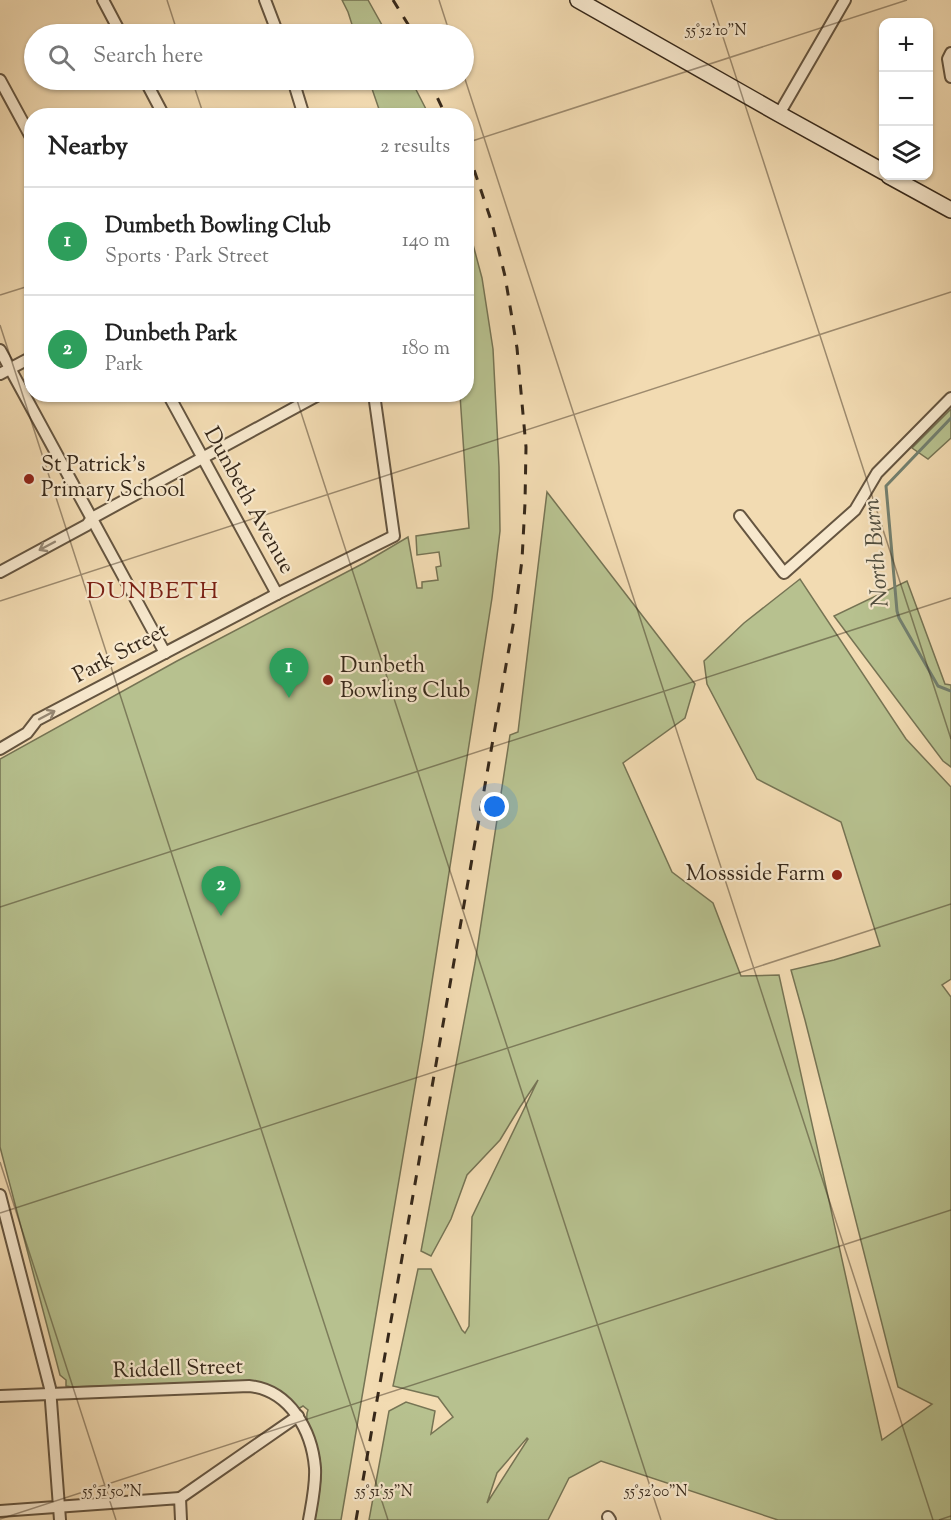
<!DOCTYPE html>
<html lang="en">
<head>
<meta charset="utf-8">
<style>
	:root { --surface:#fff; --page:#f2f2f2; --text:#222; --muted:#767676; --line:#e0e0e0; --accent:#0f766e }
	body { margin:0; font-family:"Sorts Mill Goudy",serif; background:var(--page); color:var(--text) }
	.controls { position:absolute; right:18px; top:18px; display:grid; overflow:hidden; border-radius:12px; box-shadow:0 2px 4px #0004 }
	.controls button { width:54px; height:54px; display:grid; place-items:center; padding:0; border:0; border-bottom:2px solid var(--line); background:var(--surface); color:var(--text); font:30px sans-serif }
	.you { position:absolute; left:495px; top:807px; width:21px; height:21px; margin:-15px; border:4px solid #fff; border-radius:50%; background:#1a73e8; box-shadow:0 0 0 9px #1a73e833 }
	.badge { display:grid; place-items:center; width:39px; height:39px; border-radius:50%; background:var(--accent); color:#fff; font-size:20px; font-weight:700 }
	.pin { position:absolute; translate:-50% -50px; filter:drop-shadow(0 2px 3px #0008) }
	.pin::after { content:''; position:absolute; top:32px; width:21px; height:18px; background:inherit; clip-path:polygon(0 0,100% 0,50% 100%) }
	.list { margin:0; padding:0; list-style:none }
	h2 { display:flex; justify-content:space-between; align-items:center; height:78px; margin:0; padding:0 24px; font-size:26px }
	h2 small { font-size:20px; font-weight:400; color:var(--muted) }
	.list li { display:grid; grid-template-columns:39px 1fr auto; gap:18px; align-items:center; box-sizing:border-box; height:108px; padding:0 24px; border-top:2px solid var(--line) }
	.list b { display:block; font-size:22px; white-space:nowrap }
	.list p { margin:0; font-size:20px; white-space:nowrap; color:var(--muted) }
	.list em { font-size:20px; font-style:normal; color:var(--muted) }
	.icon { flex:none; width:33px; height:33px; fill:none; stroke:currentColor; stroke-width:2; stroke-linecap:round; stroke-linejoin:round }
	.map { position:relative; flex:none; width:951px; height:1520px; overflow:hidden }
	.search { position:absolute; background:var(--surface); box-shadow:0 2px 4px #0004; left:24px; top:24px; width:450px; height:66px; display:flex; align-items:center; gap:15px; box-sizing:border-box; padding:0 21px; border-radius:33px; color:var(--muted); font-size:22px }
	.panel { position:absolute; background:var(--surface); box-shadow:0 2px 4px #0004; left:24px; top:108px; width:450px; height:294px; border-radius:24px }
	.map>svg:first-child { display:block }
	.green { fill:#b7c18f; stroke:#767454; stroke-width:1.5; fill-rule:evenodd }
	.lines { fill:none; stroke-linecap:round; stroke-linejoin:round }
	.stream { stroke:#738070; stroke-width:3 }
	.minor-casing { stroke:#655540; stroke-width:14 }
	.secondary-casing { stroke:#36281a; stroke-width:18 }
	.minor { stroke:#f7e8cd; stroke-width:10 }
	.secondary { stroke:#f7e8cd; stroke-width:15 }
	.rail { stroke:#36281a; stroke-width:3; stroke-dasharray:10 10; stroke-linecap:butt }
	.oneway { stroke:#968874 }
	.ticks { fill:none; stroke:#36281a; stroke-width:1.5; stroke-opacity:0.45 }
	.poi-dot { fill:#8f2418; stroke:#f7e8cd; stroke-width:2 }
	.labels { text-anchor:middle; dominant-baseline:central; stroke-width:4.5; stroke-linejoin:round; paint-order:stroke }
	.poi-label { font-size:22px; fill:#36281a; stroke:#f7e8cd; text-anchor:start }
	.street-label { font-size:22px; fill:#36281a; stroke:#f7e8cd }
	.water-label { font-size:24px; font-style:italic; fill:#504d3e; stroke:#f7e8cd }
	.neighbourhood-label { font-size:24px; letter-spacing:1.5px; fill:#7a1f14; stroke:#f7e8cd }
	.ticks-label { font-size:15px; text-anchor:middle; fill:#36281a; stroke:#f7e8cd; stroke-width:4.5; stroke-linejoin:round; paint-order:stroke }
</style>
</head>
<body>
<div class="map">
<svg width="951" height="1520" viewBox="0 0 951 1520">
	<rect width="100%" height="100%" fill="#f2dbb2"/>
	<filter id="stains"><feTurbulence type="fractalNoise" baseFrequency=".00333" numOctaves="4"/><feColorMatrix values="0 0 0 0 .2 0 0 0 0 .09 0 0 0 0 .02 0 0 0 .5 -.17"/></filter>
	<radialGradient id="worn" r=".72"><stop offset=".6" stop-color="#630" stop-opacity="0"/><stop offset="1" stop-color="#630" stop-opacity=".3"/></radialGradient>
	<!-- green -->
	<g class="green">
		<polygon points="342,0 368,0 387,34 355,34 348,12"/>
		<polygon points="369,80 411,80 429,115 381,115"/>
		<path d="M467,222l15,56 11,71 6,118 1,64 -8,67 -69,441 -82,481h-26c3,-21 9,-44 4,-66 -4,-12 -16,-33 -11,-44l-5,-4 -5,3c-18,-17 -24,-26 -51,-28l-175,6 -6,-1v-6l-6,-5 -60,-228v-388l177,-98 187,-98 44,-26 9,51h5v-6l16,-2 -2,-13 5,-1 -2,-14 -22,3 -1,-19 53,-8 -9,-133 6,-1z"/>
		<polygon points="951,409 951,438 928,459 912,448"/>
		<path d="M547,492l148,192 -10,34 -62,45 49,109 41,31 28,73 38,-1 103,465 50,-36 -34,-17 -93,-367 -14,-50 43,-10 46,-14 -39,-124 -84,-43 -50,-95 -3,-23 40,-38 56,-44 106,160 45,48v192l-9,6 9,12v523h-173l-177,-59 -32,17 -21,42h-179l20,-109 17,-9 29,9 -4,23 22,-17 -15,-20 -45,-11 25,-117h13l31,61 3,3 4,-7 3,-109 66,-137 -18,27 -20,33 -33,35 -16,44 -20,37 -10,-5 54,-288 35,-228 8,-3zM527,1438l1,1 -41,64 10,-30z"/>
		<polygon points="907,581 945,684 951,685 951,767 943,761 834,616"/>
	</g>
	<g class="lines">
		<!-- stream -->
		<polyline class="stream" points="951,418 886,486 897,611 899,618 938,686 951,691"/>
		<defs>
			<g id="minor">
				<polyline points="103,0 121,34"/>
				<polyline points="265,0 278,34"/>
				<polyline points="951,53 948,59 951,77"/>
				<polyline points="0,80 32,139"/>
				<polyline points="145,80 164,116"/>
				<polyline points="293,80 304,116"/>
				<polyline points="779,114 845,0"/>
				<polyline points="0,350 165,653"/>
				<polyline points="0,374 32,357"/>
				<polyline points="168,394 277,594"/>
				<polyline points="740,516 784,573 855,510 877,473 951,398"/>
				<polyline points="0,572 87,525 92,518 320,394"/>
				<polyline points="0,749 27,733 37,720 277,594 394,536 374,394"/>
				<polyline points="0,1195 50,1388 60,1520"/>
				<path d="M0,1396l249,-10c41,4 63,45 66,82 1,17 -3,35 -6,52"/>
				<polyline points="180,1498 298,1416"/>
				<polyline points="0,1511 180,1498 181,1520"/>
				<polyline points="608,1517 610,1520"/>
			</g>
			<g id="secondary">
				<polyline points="578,0 779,114 884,172"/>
				<polyline points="889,176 951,210"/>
			</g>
		</defs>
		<!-- minor casing -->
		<use href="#minor" class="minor-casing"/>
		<!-- secondary casing -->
		<use href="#secondary" class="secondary-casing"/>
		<!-- minor -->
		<use href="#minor" class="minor"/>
		<!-- secondary -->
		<use href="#secondary" class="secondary"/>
		<!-- rail -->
		<g class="rail">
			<polyline points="393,0 414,34"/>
			<polyline points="429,80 446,116"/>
			<polyline points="356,1520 515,614 522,560 525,503 526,447 517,348 505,276 492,223 466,146"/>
		</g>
	</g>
	<!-- one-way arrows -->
	<defs><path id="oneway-shaft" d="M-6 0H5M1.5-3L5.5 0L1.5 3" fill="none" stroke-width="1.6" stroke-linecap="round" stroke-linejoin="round" transform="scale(1.5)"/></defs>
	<g class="oneway">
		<use href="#oneway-shaft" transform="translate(47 546) rotate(152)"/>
		<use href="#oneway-shaft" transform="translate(47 715) rotate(-28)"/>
	</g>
	<!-- ticks -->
	<path class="ticks" d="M167,0l11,34M439,0l11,34M711,0l240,739M464,76l469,1444M192,80l12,36M466,143l441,-143M0,295l32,-10M0,325l388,1195M295,394l366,1126M0,601l951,-309M0,907l951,-309M0,1162l116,358M0,1213l951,-309M0,1519l951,-309M939,1520l12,-4"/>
	<!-- markers -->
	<g class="poi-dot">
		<circle cx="29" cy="479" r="6"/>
		<circle cx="328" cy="680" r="6"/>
		<circle cx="837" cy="875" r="6"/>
	</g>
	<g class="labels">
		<!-- poi labels -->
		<g class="poi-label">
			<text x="41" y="466">St Patrick's<tspan x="41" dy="25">Primary School</tspan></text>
			<text x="340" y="667">Dunbeth<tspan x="340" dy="25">Bowling Club</tspan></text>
			<text x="825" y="875" text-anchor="end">Mossside Farm</text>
		</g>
		<!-- street labels -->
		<g class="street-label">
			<text transform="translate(248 501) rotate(61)">Dunbeth Avenue</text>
			<text transform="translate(121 654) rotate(-28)">Park Street</text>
			<text transform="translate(178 1370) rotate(-2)">Riddell Street</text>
		</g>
		<!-- water labels -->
		<g class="water-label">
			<text transform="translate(877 553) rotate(-95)">North Burn</text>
		</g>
		<!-- neighbourhood labels -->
		<g class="neighbourhood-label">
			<text x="153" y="592">DUNBETH</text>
		</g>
	</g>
	<g class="ticks-label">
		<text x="716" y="35">55°52'10"N</text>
		<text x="112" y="1496">55°51'50"N</text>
		<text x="384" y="1496">55°51'55"N</text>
		<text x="656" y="1496">55°52'00"N</text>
	</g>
	<rect width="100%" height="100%" filter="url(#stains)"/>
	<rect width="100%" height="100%" fill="url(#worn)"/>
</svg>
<div class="controls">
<button>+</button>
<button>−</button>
<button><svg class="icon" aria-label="layers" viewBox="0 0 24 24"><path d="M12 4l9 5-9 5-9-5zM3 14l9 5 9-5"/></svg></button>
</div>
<div class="you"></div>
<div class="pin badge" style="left:289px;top:698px;background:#2e9e5b">1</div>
<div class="pin badge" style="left:221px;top:916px;background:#2e9e5b">2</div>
<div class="search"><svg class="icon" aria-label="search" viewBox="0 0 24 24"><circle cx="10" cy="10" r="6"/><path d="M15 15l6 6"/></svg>Search here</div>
<section class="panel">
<h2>Nearby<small>2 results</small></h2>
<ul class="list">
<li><span class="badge" style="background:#2e9e5b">1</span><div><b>Dumbeth Bowling Club</b><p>Sports · Park Street</p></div><em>140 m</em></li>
<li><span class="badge" style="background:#2e9e5b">2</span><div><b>Dunbeth Park</b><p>Park</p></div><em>180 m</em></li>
</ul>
</section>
</div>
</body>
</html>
